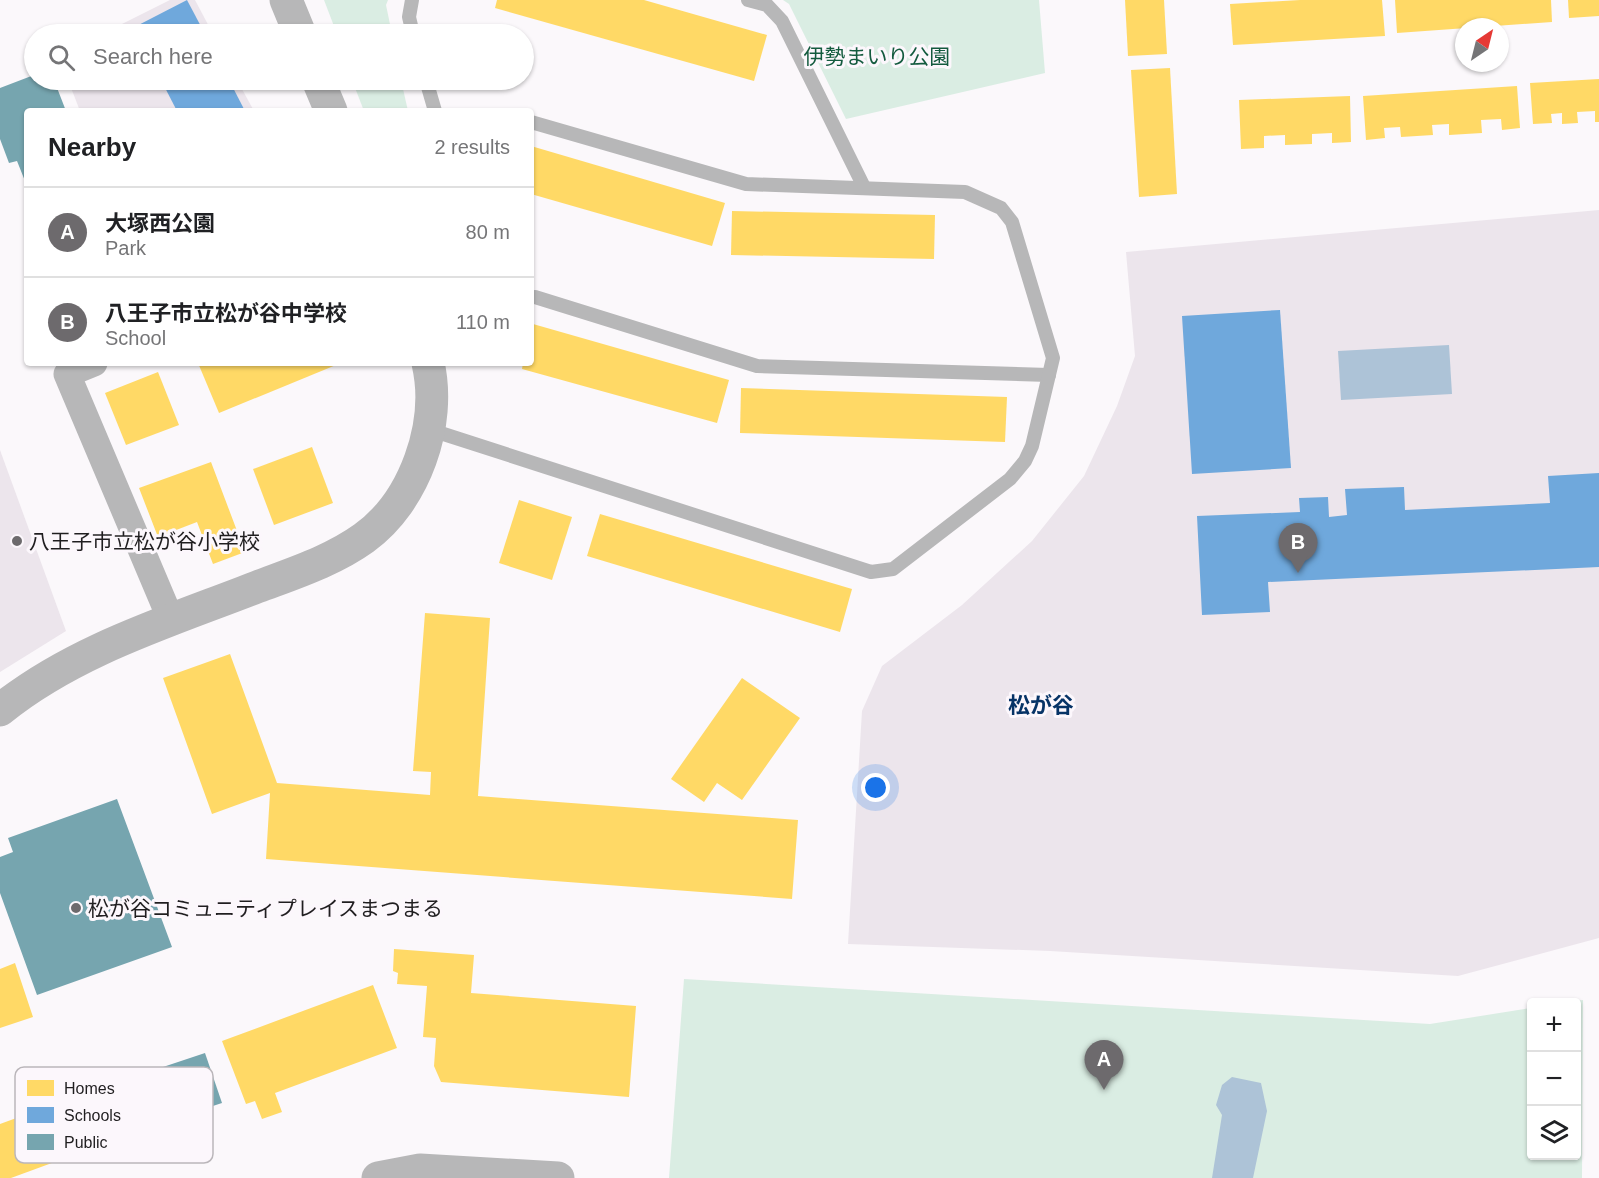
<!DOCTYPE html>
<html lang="en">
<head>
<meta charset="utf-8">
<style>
	:root { --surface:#fff; --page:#f6f6f6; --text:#202124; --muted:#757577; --line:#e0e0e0; --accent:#6d6a6d }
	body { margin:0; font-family:Arial,"Noto Sans JP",sans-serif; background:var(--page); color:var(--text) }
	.controls { position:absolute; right:18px; bottom:18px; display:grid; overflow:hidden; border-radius:6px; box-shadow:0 2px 4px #0004 }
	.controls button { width:54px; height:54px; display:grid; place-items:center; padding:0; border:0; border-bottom:2px solid var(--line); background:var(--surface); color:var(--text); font:30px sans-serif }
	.compass { position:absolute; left:1455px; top:18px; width:54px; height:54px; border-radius:50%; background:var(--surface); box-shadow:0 2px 4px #0004; rotate:35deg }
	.you { position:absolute; left:876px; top:788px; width:21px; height:21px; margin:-15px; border:4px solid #fff; border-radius:50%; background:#1a73e8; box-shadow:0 0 0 9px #1a73e833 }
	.badge { display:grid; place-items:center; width:39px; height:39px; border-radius:50%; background:var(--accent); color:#fff; font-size:20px; font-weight:700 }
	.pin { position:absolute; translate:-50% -50px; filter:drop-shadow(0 2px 3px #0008) }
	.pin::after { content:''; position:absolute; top:32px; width:21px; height:18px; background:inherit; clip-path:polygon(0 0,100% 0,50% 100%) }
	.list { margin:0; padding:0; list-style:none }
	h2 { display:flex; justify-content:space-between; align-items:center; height:78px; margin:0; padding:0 24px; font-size:26px }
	h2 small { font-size:20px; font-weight:400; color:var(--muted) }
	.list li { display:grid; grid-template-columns:39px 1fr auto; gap:18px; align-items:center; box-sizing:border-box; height:90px; padding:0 24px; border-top:2px solid var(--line) }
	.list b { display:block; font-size:22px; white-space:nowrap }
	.list p { margin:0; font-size:20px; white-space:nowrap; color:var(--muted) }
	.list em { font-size:20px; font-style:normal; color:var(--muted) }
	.icon { flex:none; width:33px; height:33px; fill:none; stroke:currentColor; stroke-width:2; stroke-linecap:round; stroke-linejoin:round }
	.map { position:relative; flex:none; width:1599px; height:1178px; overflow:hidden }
	.search { position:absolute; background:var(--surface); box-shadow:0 2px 4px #0004; left:24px; top:24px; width:510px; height:66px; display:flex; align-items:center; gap:15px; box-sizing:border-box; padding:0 21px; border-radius:33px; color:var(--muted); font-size:22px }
	.panel { position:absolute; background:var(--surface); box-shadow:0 2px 4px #0004; left:24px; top:108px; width:510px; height:258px; border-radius:6px }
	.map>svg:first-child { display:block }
	.built { fill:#ece5ec }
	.green { fill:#daede3 }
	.water { fill:#adc3d7 }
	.homes { fill:#ffd966 }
	.schools { fill:#6fa8dc }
	.public { fill:#76a5af }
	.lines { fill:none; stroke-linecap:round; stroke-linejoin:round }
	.service { stroke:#b7b7b8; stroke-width:14 }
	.minor { stroke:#b7b7b8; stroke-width:27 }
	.tertiary { stroke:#b7b7b8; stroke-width:33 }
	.poi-dot { fill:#6d6a6d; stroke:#fcf7fc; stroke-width:2 }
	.labels { text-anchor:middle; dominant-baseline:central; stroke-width:6; stroke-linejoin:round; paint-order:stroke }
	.park-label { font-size:21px; fill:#145b3f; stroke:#fcf7fc }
	.poi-label { font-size:21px; fill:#201e20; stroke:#fcf7fc; text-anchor:start }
	.neighbourhood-label { font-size:22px; font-weight:bold; fill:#063366; stroke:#fcf7fc }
	.key { fill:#fcf7fc; stroke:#bab6ba; stroke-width:1.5 }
	.key-label { font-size:16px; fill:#201e20 }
</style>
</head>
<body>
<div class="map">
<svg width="1599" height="1178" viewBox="0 0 1599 1178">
	<rect width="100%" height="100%" fill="#fbf8fb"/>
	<!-- built -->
	<g class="built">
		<polygon points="170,0 195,0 213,34 102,34"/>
		<polygon points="68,80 237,80 254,111 80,111"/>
		<polygon points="1599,210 1599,938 1458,976 1050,951 848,944 862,711 882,666 962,605 1032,541 1084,476 1117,406 1135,356 1126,252"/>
		<polygon points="0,450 66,631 0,672"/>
	</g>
	<!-- green -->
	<g class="green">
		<polygon points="324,0 388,0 386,5 392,34 337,34"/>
		<polygon points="783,0 1039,0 1045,73 846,119 789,4"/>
		<polygon points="352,80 401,80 408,111 364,111"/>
		<polygon points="684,979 1430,1024 1531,1008 1532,1156 1576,1156 1576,1002 1567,1002 1583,1000 1582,1178 669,1178"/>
	</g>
	<!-- water -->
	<g class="water">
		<polygon points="1449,345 1452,394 1341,400 1338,351"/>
		<polygon points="1232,1077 1261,1083 1267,1111 1253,1178 1212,1178 1222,1115 1216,1105 1222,1085"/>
	</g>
	<!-- homes -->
	<g class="homes">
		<polygon points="497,0 644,0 767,35 754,81 495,8"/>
		<polygon points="1125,0 1164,0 1167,54 1128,56"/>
		<polygon points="1300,0 1382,0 1385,36 1233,45 1230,4"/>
		<polygon points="1395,0 1551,0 1552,22 1397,33"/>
		<polygon points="1568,0 1599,0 1599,16 1569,18"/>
		<polygon points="1170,68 1177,194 1139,197 1131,70"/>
		<polygon points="1599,79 1599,122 1595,122 1595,111 1577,112 1578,123 1562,124 1562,113 1551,114 1552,123 1533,124 1530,83"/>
		<polygon points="1517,86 1520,128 1502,130 1501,119 1481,120 1482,133 1449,135 1449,124 1432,125 1433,135 1401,137 1400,127 1384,128 1385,138 1366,140 1363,96"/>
		<polygon points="1350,96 1351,142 1332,143 1332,133 1312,134 1312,144 1285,145 1285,135 1264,136 1264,148 1241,149 1239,100"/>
		<polygon points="531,146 725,203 712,246 531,194"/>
		<polygon points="732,211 935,215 934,259 731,255"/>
		<polygon points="533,324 729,380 717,423 522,369 523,363 531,363"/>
		<polygon points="198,363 335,363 336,365 219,413"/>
		<polygon points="158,372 179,425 126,445 105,393"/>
		<polygon points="741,388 1007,397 1005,442 740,433"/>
		<polygon points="312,447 333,503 274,525 253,469"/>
		<polygon points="211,462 245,552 213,564 197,522 158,537 139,488"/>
		<polygon points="519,500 572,517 552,580 499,563"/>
		<polygon points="600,514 852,589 840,632 587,556"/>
		<polygon points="425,613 490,618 478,796 798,820 792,899 266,859 270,793 212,814 163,678 230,654 277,783 430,795 431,772 413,771"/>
		<polygon points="742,678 800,718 742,800 717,783 704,802 671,779"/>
		<polygon points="394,949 474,955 471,993 636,1006 629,1097 441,1082 434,1066 436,1038 423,1037 427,986 397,984 398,973 393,971"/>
		<polygon points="15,963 33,1017 0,1028 0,969"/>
		<polygon points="373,985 397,1048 275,1093 282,1112 262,1119 255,1101 246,1104 222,1041"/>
		<polygon points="131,1076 150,1127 11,1178 0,1178 0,1124"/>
	</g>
	<!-- schools -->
	<g class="schools">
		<polygon points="187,0 205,34 121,34"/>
		<polygon points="129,80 153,80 134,89"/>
		<polygon points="161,80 229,80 245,111 177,111"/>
		<polygon points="1280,310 1291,468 1192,474 1182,316"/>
		<polygon points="1599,473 1599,567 1268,582 1270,612 1202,615 1197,516 1300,512 1299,498 1328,497 1329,517 1347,515 1345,489 1404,487 1405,510 1550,503 1548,476"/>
	</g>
	<!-- public -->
	<g class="public">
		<polygon points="34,75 34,80 54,80 66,111 27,111 27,186 17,161 9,163 0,139 0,88"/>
		<polygon points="117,799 172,947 37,995 0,893 0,857 13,852 8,838"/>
		<polygon points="205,1053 222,1103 161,1123 145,1073"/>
	</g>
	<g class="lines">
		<!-- service -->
		<g class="service">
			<polyline points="412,0 409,17 413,34"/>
			<polyline points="748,0 767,5 782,21 864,187"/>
			<polyline points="426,80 435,111"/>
			<polyline points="535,297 757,366 1049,375"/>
			<polyline points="428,429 871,572 893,569 1010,479 1025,461 1032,446 1053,358 1012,222 1001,208 965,192 746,184 531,122"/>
		</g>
		<!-- minor -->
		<polyline class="minor" points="94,363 67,374 171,620"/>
		<!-- tertiary -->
		<g class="tertiary">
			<polyline points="286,0 300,34"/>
			<polyline points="318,80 331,111"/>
			<path d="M0,710c74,-60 170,-89 257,-123 37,-14 75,-26 107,-49 51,-37 78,-114 64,-175"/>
			<polyline points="378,1178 420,1170 558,1178"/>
		</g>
	</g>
	<!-- markers -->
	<g class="poi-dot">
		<circle cx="17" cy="541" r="6"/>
		<circle cx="76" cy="908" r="6"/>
	</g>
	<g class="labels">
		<!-- park labels -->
		<g class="park-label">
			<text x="877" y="56">伊勢まいり公園</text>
		</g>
		<!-- poi labels -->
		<g class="poi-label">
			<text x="29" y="541">八王子市立松が谷小学校</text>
			<text x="88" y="908">松が谷コミュニティプレイスまつまる</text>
		</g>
		<!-- neighbourhood labels -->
		<g class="neighbourhood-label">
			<text x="1041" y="705">松が谷</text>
		</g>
	</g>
	<!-- legend -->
	<rect x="15" y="1067" width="198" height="96" rx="9" class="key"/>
	<rect x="27" y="1080" width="27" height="16" fill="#ffd966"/>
	<rect x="27" y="1107" width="27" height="16" fill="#6fa8dc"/>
	<rect x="27" y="1134" width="27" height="16" fill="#76a5af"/>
	<g class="key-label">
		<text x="64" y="1094">Homes</text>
		<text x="64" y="1121">Schools</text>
		<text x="64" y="1148">Public</text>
	</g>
</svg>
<div class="controls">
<button>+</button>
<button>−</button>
<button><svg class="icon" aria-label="layers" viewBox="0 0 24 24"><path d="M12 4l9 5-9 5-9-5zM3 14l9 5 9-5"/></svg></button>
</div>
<svg class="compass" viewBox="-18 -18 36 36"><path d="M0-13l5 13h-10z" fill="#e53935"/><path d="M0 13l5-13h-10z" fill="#757577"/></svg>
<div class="you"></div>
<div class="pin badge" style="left:1104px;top:1090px">A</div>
<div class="pin badge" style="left:1298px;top:573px">B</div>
<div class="search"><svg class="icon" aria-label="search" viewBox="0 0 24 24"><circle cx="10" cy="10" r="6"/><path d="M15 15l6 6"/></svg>Search here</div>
<section class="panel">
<h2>Nearby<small>2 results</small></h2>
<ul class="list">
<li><span class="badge">A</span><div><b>大塚西公園</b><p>Park</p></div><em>80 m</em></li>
<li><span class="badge">B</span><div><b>八王子市立松が谷中学校</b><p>School</p></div><em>110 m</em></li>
</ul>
</section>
</div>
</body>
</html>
